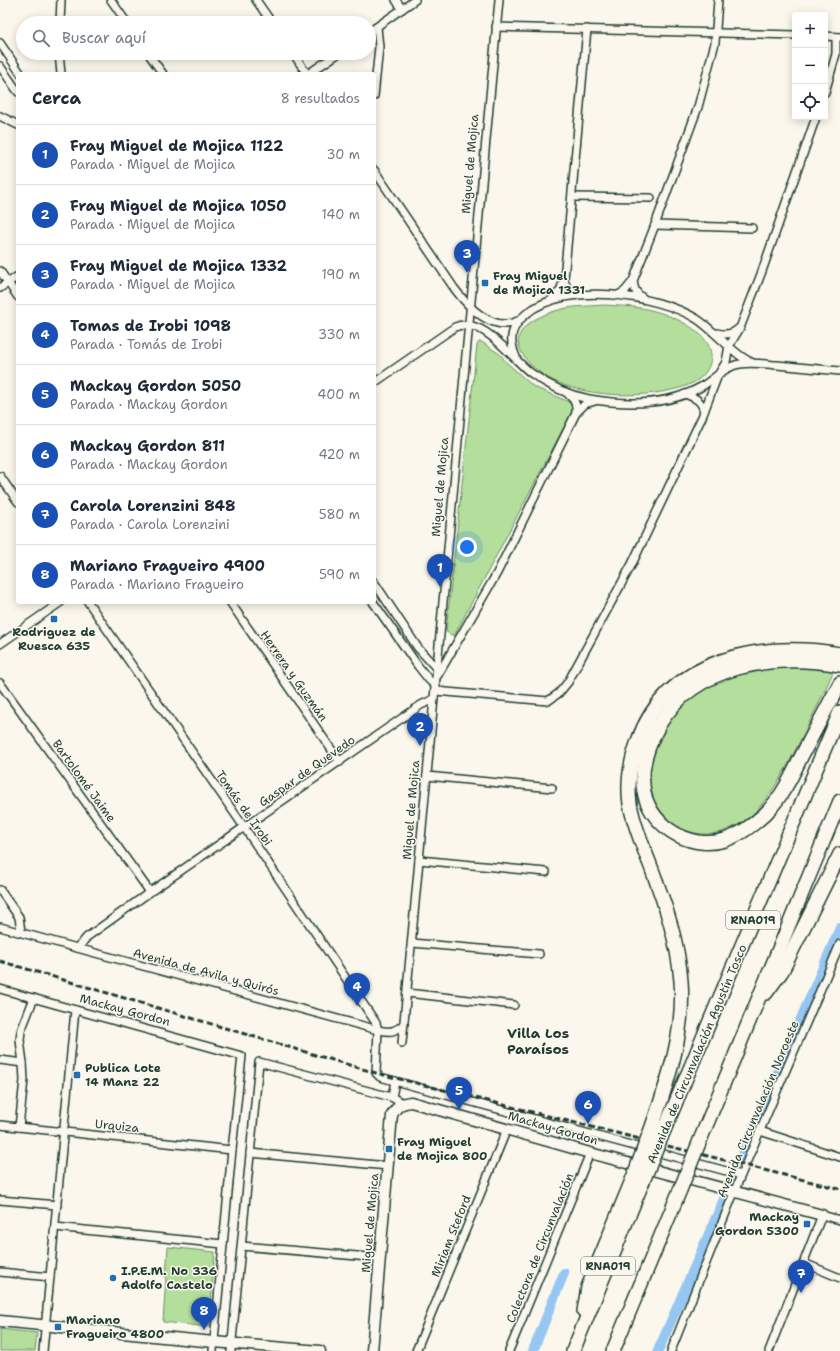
<!DOCTYPE html>
<html lang="es">
<head>
<meta charset="utf-8">
<style>
	:root { --surface:#fff; --page:#f2f2f3; --text:#1f2937; --muted:#747a83; --line:#e0e1e3; --accent:#1f6fb2 }
	body { margin:0; font-family:"Shantell Sans",sans-serif; background:var(--page); color:var(--text) }
	.controls { position:absolute; right:12px; top:12px; display:grid; overflow:hidden; border-radius:4px; box-shadow:0 2px 10px #0003 }
	.controls button { width:36px; height:36px; display:grid; place-items:center; padding:0; border:0; border-bottom:1px solid var(--line); background:var(--surface); color:var(--text); font:20px sans-serif }
	.you { position:absolute; left:467px; top:547px; width:14px; height:14px; margin:-10px; border:3px solid #fff; border-radius:50%; background:#1a73e8; box-shadow:0 0 0 6px #1a73e833 }
	.badge { display:grid; place-items:center; width:26px; height:26px; border-radius:50%; background:var(--accent); color:#fff; font-size:13px; font-weight:700 }
	.pin { position:absolute; translate:-50% -33px; filter:drop-shadow(0 1px 2px #0008) }
	.pin::after { content:''; position:absolute; top:21px; width:14px; height:12px; background:inherit; clip-path:polygon(0 0,100% 0,50% 100%) }
	.list { margin:0; padding:0; list-style:none }
	h2 { display:flex; justify-content:space-between; align-items:center; height:52px; margin:0; padding:0 16px; font-size:17px }
	h2 small { font-size:13px; font-weight:400; color:var(--muted) }
	.list li { display:grid; grid-template-columns:26px 1fr auto; gap:12px; align-items:center; box-sizing:border-box; height:60px; padding:0 16px; border-top:1px solid var(--line) }
	.list b { display:block; font-size:15px; white-space:nowrap }
	.list p { margin:0; font-size:13px; white-space:nowrap; color:var(--muted) }
	.list em { font-size:13px; font-style:normal; color:var(--muted) }
	.icon { flex:none; width:22px; height:22px; fill:none; stroke:currentColor; stroke-width:2; stroke-linecap:round; stroke-linejoin:round }
	.map { position:relative; flex:none; width:840px; height:1351px; overflow:hidden }
	.search { position:absolute; background:var(--surface); box-shadow:0 2px 10px #0003; left:16px; top:16px; width:360px; height:44px; display:flex; align-items:center; gap:10px; box-sizing:border-box; padding:0 14px; border-radius:22px; color:var(--muted); font-size:15px }
	.panel { position:absolute; background:var(--surface); box-shadow:0 2px 10px #0003; left:16px; top:72px; width:360px; height:532px; border-radius:4px }
	.map>svg:first-child { display:block }
	.green { fill:#b4de9b; stroke:#6a8e68 }
	.lines { fill:none; stroke-linecap:round; stroke-linejoin:round }
	.canal { stroke:#96c7f2; stroke-width:10 }
	.street-casing { stroke:#1f3d34; stroke-width:10 }
	.secondary-casing { stroke:#1f3d34; stroke-width:13 }
	.highway-casing { stroke:#1f3d34; stroke-width:16 }
	.street { stroke:#fbf7ec; stroke-width:7 }
	.secondary { stroke:#fbf7ec; stroke-width:10 }
	.highway { stroke:#fbf7ec; stroke-width:13 }
	.rail { stroke:#1f3d34; stroke-width:3; stroke-dasharray:6 3; stroke-linecap:butt }
	.highway-bridge-casing { stroke:#1f3d34; stroke-width:16; stroke-linecap:butt }
	.highway-bridge { stroke:#fbf7ec; stroke-width:13 }
	.poi-dot { fill:#1f6fb2; stroke:#fbf7ec; stroke-width:1.5 }
	.labels { text-anchor:middle; dominant-baseline:central; stroke-width:3; stroke-linejoin:round; paint-order:stroke }
	.shield { fill:#fbf7ec; stroke:#61756b; stroke-width:1 }
	.shield-label { font-size:11px; font-weight:bold; fill:#1f3d34 }
	.street-label { font-size:12px; fill:#1f3d34; stroke:#fbf7ec }
	.poi-label { font-size:12px; font-weight:bold; fill:#1f3d34; stroke:#fbf7ec; text-anchor:start }
	.quarter-label { font-size:14px; font-weight:bold; fill:#1f3d34; stroke:#fbf7ec }
</style>
</head>
<body>
<div class="map">
<svg width="840" height="1351" viewBox="0 0 840 1351">
	<rect width="100%" height="100%" fill="#fbf7ec"/>
	<filter id="ink" filterUnits="userSpaceOnUse"><feTurbulence type="fractalNoise" baseFrequency=".025" numOctaves="2"/><feDisplacementMap in="SourceGraphic" scale="8" xChannelSelector="R" yChannelSelector="G"/><feConvolveMatrix kernelMatrix="1 2 1 2 8 2 1 2 1" color-interpolation-filters="sRGB"/></filter>
	<g filter="url(#ink)">
		<!-- green -->
		<g class="green">
			<path d="M604,305c12,1 25,1 37,3 26,4 86,27 66,62 -8,14 -26,18 -40,21 -35,7 -82,5 -115,-11 -13,-7 -27,-18 -32,-31 -11,-26 35,-40 54,-42 10,-1 20,-1 30,-2z"/>
			<polygon points="479,342 482,342 501,355 506,362 534,387 567,401 572,404 573,410 454,636 446,632 477,345"/>
			<path d="M793,667l26,1 15,2c-9,21 -19,41 -29,61 -14,28 -27,56 -49,80 -9,10 -25,19 -39,22 -23,5 -53,-7 -63,-30 -7,-18 -5,-36 1,-53 5,-14 12,-28 22,-40 18,-21 56,-38 83,-41 11,-1 22,-1 33,-2z"/>
			<polygon points="168,1247 215,1252 209,1327 163,1322"/>
			<polygon points="0,1329 37,1333 35,1351 0,1351"/>
		</g>
		<g class="lines">
			<!-- canal -->
			<g class="canal">
				<polyline points="741,1158 840,928"/>
				<polyline points="730,1185 732,1180"/>
				<polyline points="533,1351 564,1273"/>
				<polyline points="658,1351 724,1199"/>
			</g>
			<defs>
				<g id="street">
					<polyline points="111,0 127,23"/>
					<polyline points="256,0 272,23"/>
					<polyline points="396,0 402,9"/>
					<polyline points="60,23 61,0"/>
					<polyline points="496,27 795,35"/>
					<polyline points="369,32 415,0"/>
					<polyline points="825,36 840,37"/>
					<polyline points="0,43 21,74"/>
					<polyline points="59,53 61,74"/>
					<polyline points="148,53 163,74"/>
					<polyline points="293,53 307,74"/>
					<polyline points="0,66 18,92"/>
					<polyline points="308,74 339,53"/>
					<polyline points="825,92 836,54 836,37"/>
					<polyline points="374,96 379,47 377,27"/>
					<polyline points="0,116 18,125"/>
					<path d="M374,170l80,118c14,19 39,45 64,33"/>
					<polyline points="572,197 651,198"/>
					<polyline points="655,225 752,228"/>
					<polyline points="0,271 18,297"/>
					<path d="M564,279c2,10 6,13 15,15"/>
					<path d="M633,281c1,8 3,13 10,17"/>
					<polyline points="0,288 18,276"/>
					<polyline points="618,295 625,291 633,281 655,225 698,107 715,43 718,0"/>
					<polyline points="550,301 560,291 564,279 587,29"/>
					<path d="M717,333c8,2 15,2 21,-4"/>
					<path d="M516,357c-8,-18 -5,-30 10,-43 38,-33 131,-20 171,5 17,11 38,37 54,43"/>
					<path d="M374,383l81,-56c28,-12 57,32 76,46 18,13 37,22 58,26 35,6 77,7 110,-11 13,-7 26,-22 41,-24 12,-2 25,0 37,1 21,2 42,4 63,6"/>
					<path d="M568,394c7,6 9,11 8,19l9,-9 10,-3"/>
					<path d="M685,394c11,4 17,7 19,18"/>
					<polyline points="0,476 18,502"/>
					<polyline points="374,582 418,648 437,669"/>
					<polyline points="88,602 244,827 376,1023 378,1030 376,1073 380,1077 741,1175"/>
					<polyline points="230,602 340,762"/>
					<polyline points="373,602 418,666 429,680 436,686"/>
					<polyline points="0,644 61,602"/>
					<polyline points="438,675 497,573 576,413"/>
					<polyline points="0,683 150,892"/>
					<polyline points="435,691 548,701 559,693 568,682 632,564 702,417 718,375 726,362 729,346 740,328 761,274 816,117"/>
					<polyline points="427,776 552,788"/>
					<polyline points="419,860 546,872"/>
					<polyline points="0,890 19,917 21,932"/>
					<path d="M0,927l378,103c13,2 15,3 26,-6"/>
					<polyline points="412,943 539,954"/>
					<polyline points="78,948 87,937 150,892 421,705 434,699"/>
					<polyline points="0,989 242,1056 232,1150 213,1351"/>
					<polyline points="407,993 514,1005"/>
					<polyline points="402,1043 499,0"/>
					<polyline points="0,1060 23,1063"/>
					<polyline points="392,1097 395,1081"/>
					<polyline points="0,1125 232,1150"/>
					<polyline points="19,1127 24,1080 23,1063 20,1040 21,1031 34,998"/>
					<polyline points="760,1131 840,1157"/>
					<polyline points="250,1153 388,1166"/>
					<polyline points="0,1200 57,1205"/>
					<polyline points="55,1227 223,1244"/>
					<polyline points="242,1246 380,1258"/>
					<polyline points="804,1263 840,1278"/>
					<polyline points="0,1272 50,1277"/>
					<polyline points="43,1351 75,1010"/>
					<polyline points="231,1351 259,1062 391,1097 403,1103"/>
					<polyline points="416,1351 507,1129"/>
					<polyline points="509,1351 590,1153"/>
					<polyline points="671,1351 741,1175 840,944"/>
					<polyline points="769,1351 822,1215 840,1220"/>
				</g>
				<g id="secondary">
					<polyline points="0,1321 214,1342 320,1351"/>
					<path d="M372,1351l20,-236c5,-9 9,-12 19,-13l179,51 232,62"/>
				</g>
				<g id="highway">
					<path d="M840,665c-65,-11 -144,-2 -181,60 -10,18 -18,39 -16,60 3,39 45,66 82,55 15,-5 29,-16 40,-26 17,-17 27,-38 37,-59 13,-24 25,-48 38,-72"/>
					<polyline points="766,993 782,971 840,854"/>
					<path d="M653,1124c16,-46 32,-94 28,-143 -3,-40 -16,-77 -30,-114 -8,-21 -17,-41 -21,-63 -3,-21 1,-44 8,-63 29,-83 125,-101 202,-87"/>
					<polyline points="665,1128 840,712"/>
					<polyline points="701,1138 840,801"/>
					<polyline points="584,1311 588,1287 633,1178"/>
					<polyline points="573,1351 643,1181"/>
					<polyline points="613,1351 680,1190"/>
				</g>
			</defs>
			<!-- street casing -->
			<use href="#street" class="street-casing"/>
			<!-- secondary casing -->
			<use href="#secondary" class="secondary-casing"/>
			<!-- highway casing -->
			<use href="#highway" class="highway-casing"/>
			<!-- street -->
			<use href="#street" class="street"/>
			<!-- secondary -->
			<use href="#secondary" class="secondary"/>
			<!-- highway -->
			<use href="#highway" class="highway"/>
			<!-- rail -->
			<polyline class="rail" points="0,961 376,1073 840,1189"/>
			<defs>
				<g id="highway-bridge">
					<polyline points="633,1178 653,1124"/>
					<polyline points="643,1181 665,1128"/>
					<polyline points="680,1190 701,1138"/>
				</g>
			</defs>
			<!-- highway-bridge casing -->
			<use href="#highway-bridge" class="highway-bridge-casing"/>
			<!-- highway-bridge -->
			<use href="#highway-bridge" class="highway-bridge"/>
		</g>
	</g>
	<!-- markers -->
	<g class="poi-dot">
		<rect x="481" y="279" width="8" height="8" rx="2"/>
		<rect x="50" y="615" width="8" height="8" rx="2"/>
		<rect x="73" y="1071" width="8" height="8" rx="2"/>
		<rect x="385" y="1145" width="8" height="8" rx="2"/>
		<rect x="803" y="1220" width="8" height="8" rx="2"/>
		<circle cx="113" cy="1278" r="4"/>
		<rect x="54" y="1323" width="8" height="8" rx="2"/>
	</g>
	<g class="labels">
		<!-- shield labels -->
		<g class="shield">
			<rect x="726" y="911" width="54" height="18" rx="3"/>
			<rect x="581" y="1257" width="54" height="18" rx="3"/>
		</g>
		<g class="shield-label">
			<text x="753" y="920">RNA019</text>
			<text x="608" y="1266">RNA019</text>
		</g>
		<!-- street labels -->
		<g class="street-label">
			<text transform="translate(470 164) rotate(-85)">Miguel de Mojica</text>
			<text transform="translate(440 487) rotate(-85)">Miguel de Mojica</text>
			<text transform="translate(294 676) rotate(55)">Herrera y Guzmán</text>
			<text transform="translate(307 771) rotate(-35)">Gaspar de Quevedo</text>
			<text transform="translate(84 781) rotate(54)">Bartolomé Jaime</text>
			<text transform="translate(244 808) rotate(55)">Tomás de Irobi</text>
			<text transform="translate(411 810) rotate(-85)">Miguel de Mojica</text>
			<text transform="translate(206 972) rotate(15)">Avenida de Avila y Quirós</text>
			<text transform="translate(125 1010) rotate(15)">Mackay Gordon</text>
			<text transform="translate(697 1054) rotate(-67)">Avenida de Circunvalación Agustín Tosco</text>
			<text transform="translate(758 1109) rotate(-67)">Avenida Circunvalación Noroeste</text>
			<text transform="translate(117 1126) rotate(6)">Urquiza</text>
			<text transform="translate(553 1128) rotate(16)">Mackay Gordon</text>
			<text transform="translate(370 1223) rotate(-85)">Miguel de Mojica</text>
			<text transform="translate(451 1236) rotate(-68)">Miriam Steford</text>
			<text transform="translate(540 1248) rotate(-68)">Colectora de Circunvalación</text>
		</g>
		<!-- poi labels -->
		<g class="poi-label">
			<text x="493" y="276">Fray Miguel<tspan x="493" dy="14">de Mojica 1331</tspan></text>
			<text x="54" y="632" text-anchor="middle">Rodriguez de<tspan x="54" dy="14">Ruesca 635</tspan></text>
			<text x="85" y="1068">Publica Lote<tspan x="85" dy="14">14 Manz 22</tspan></text>
			<text x="397" y="1142">Fray Miguel<tspan x="397" dy="14">de Mojica 800</tspan></text>
			<text x="799" y="1217" text-anchor="end">Mackay<tspan x="799" dy="14">Gordon 5300</tspan></text>
			<text x="121" y="1271">I.P.E.M. No 336<tspan x="121" dy="14">Adolfo Castelo</tspan></text>
			<text x="66" y="1320">Mariano<tspan x="66" dy="14">Fragueiro 4800</tspan></text>
		</g>
		<!-- quarter labels -->
		<g class="quarter-label">
			<text x="538" y="1033">Villa Los<tspan x="538" dy="16">Paraísos</tspan></text>
		</g>
	</g>
</svg>
<div class="controls">
<button>+</button>
<button>−</button>
<button><svg class="icon" aria-label="locate" viewBox="0 0 24 24"><circle cx="12" cy="12" r="6"/><path d="M12 2v4M12 18v4M2 12h4M18 12h4"/></svg></button>
</div>
<div class="you"></div>
<div class="pin badge" style="left:440px;top:587px;background:#1a4fb4">1</div>
<div class="pin badge" style="left:420px;top:746px;background:#1a4fb4">2</div>
<div class="pin badge" style="left:467px;top:273px;background:#1a4fb4">3</div>
<div class="pin badge" style="left:357px;top:1006px;background:#1a4fb4">4</div>
<div class="pin badge" style="left:459px;top:1110px;background:#1a4fb4">5</div>
<div class="pin badge" style="left:588px;top:1124px;background:#1a4fb4">6</div>
<div class="pin badge" style="left:801px;top:1293px;background:#1a4fb4">7</div>
<div class="pin badge" style="left:204px;top:1330px;background:#1a4fb4">8</div>
<div class="search"><svg class="icon" aria-label="search" viewBox="0 0 24 24"><circle cx="10" cy="10" r="6"/><path d="M15 15l6 6"/></svg>Buscar aquí</div>
<section class="panel">
<h2>Cerca<small>8 resultados</small></h2>
<ul class="list">
<li><span class="badge" style="background:#1a4fb4">1</span><div><b>Fray Miguel de Mojica 1122</b><p>Parada · Miguel de Mojica</p></div><em>30 m</em></li>
<li><span class="badge" style="background:#1a4fb4">2</span><div><b>Fray Miguel de Mojica 1050</b><p>Parada · Miguel de Mojica</p></div><em>140 m</em></li>
<li><span class="badge" style="background:#1a4fb4">3</span><div><b>Fray Miguel de Mojica 1332</b><p>Parada · Miguel de Mojica</p></div><em>190 m</em></li>
<li><span class="badge" style="background:#1a4fb4">4</span><div><b>Tomas de Irobi 1098</b><p>Parada · Tomás de Irobi</p></div><em>330 m</em></li>
<li><span class="badge" style="background:#1a4fb4">5</span><div><b>Mackay Gordon 5050</b><p>Parada · Mackay Gordon</p></div><em>400 m</em></li>
<li><span class="badge" style="background:#1a4fb4">6</span><div><b>Mackay Gordon 811</b><p>Parada · Mackay Gordon</p></div><em>420 m</em></li>
<li><span class="badge" style="background:#1a4fb4">7</span><div><b>Carola Lorenzini 848</b><p>Parada · Carola Lorenzini</p></div><em>580 m</em></li>
<li><span class="badge" style="background:#1a4fb4">8</span><div><b>Mariano Fragueiro 4900</b><p>Parada · Mariano Fragueiro</p></div><em>590 m</em></li>
</ul>
</section>
</div>
</body>
</html>
